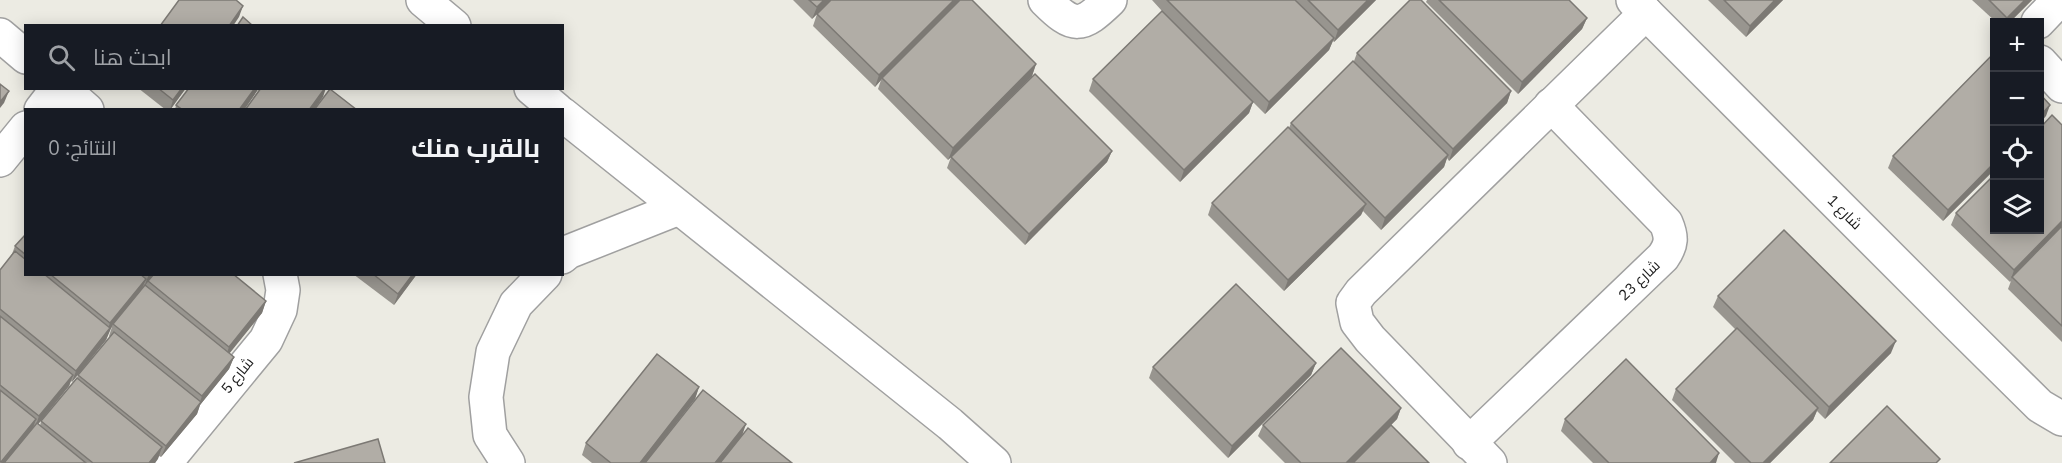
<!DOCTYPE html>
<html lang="ar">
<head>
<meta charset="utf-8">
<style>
	:root { --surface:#171b24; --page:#242831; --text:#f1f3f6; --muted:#9ea1a6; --line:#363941 }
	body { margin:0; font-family:"IBM Plex Sans",Cairo,sans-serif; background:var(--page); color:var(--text); direction:rtl }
	.controls { position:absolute; right:18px; top:18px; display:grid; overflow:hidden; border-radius:0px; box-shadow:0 3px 15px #0003 }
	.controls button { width:54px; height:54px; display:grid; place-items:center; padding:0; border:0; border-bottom:2px solid var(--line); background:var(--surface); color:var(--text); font:30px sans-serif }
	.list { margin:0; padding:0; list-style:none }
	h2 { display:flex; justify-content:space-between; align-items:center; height:78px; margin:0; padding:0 24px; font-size:26px }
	h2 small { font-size:20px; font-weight:400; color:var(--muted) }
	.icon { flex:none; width:33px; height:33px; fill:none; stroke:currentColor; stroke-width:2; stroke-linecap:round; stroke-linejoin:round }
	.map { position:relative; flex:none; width:2062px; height:463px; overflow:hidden; direction:ltr }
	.search { position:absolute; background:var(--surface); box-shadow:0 3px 15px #0003; left:24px; top:24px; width:540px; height:66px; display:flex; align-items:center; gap:15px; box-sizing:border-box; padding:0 21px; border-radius:0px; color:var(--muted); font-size:22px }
	.panel { position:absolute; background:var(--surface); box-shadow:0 3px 15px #0003; left:24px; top:108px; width:540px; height:168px; border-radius:0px; direction:rtl }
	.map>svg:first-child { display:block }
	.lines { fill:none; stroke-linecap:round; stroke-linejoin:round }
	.street-casing { stroke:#a0a0a0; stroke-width:36 }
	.street { stroke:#fff; stroke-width:33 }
	.wall { fill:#98958f; fill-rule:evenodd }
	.shaded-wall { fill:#7c7974 }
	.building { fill:#b1ada6; stroke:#7c7974; stroke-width:1.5 }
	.labels { text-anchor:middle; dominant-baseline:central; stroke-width:6; stroke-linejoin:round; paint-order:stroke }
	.street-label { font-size:15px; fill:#1c1c1c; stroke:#fff }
</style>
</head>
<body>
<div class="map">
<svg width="2062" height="463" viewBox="0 0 2062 463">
	<rect width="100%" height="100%" fill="#ecebe3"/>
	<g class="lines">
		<defs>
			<g id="street">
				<polyline points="423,0 454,26"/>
				<path d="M1045,0c29,29 36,28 65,0"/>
				<polyline points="1633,0 1957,324 2040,406 2062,419"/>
				<polyline points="2038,22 2059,0"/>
				<polyline points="0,35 26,57"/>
				<polyline points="2040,62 2062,86"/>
				<polyline points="62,88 87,110"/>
				<polyline points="531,88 557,110"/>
				<polyline points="41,110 58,88"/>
				<polyline points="562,114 950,424 994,463"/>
				<polyline points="0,160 26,128"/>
				<polyline points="562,257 568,252 679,208"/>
				<path d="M1469,443l194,-186c9,-13 9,-20 3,-34l-115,-118"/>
				<polyline points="165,463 266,340 280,310 283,290 280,274"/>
				<polyline points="508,463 490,435 486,397 493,352 516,304 545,274"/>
				<polyline points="1490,463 1370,339 1357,322 1353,303 1361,292 1646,13"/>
			</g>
		</defs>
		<!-- street casing -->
		<use href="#street" class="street-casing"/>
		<!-- street -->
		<use href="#street" class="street"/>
	</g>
	<!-- wall -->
	<g class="wall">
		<polygon points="793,0 972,0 1036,64 1032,76 1112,151 1107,162 1025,245 947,168 951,157 948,160 878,89 881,80 875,87 813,26 817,14 812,19"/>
		<polygon points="1152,0 1376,0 1334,42 1333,41 1329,50 1265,114 1253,102 1249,113 1180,182 1089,91 1093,79 1162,11"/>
		<polygon points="1427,0 1569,0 1587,18 1582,29 1518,94 1426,2"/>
		<polygon points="1708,0 1783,0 1746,37"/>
		<polygon points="1972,0 2032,0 2010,22 1996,22"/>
		<polygon points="1995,52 1995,169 1943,221 1888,168 1893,156"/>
		<polygon points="1357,53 1511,91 1507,103 1449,161 1447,158 1444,167 1381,230 1363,211 1361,215 1284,291 1208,215 1212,203 1289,128 1291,123 1354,61"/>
		<polygon points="138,88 186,88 170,110 166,110"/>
		<polygon points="259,88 244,110 175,110 176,105"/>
		<polygon points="2062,125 2062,342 2008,289 2011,281 2010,282 1951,225 1956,213"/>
		<path d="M26,234v40h207l33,27 -4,12 -33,40 5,4 -5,12 -29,36 -3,9 -36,43 -2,-1 -4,7h-155v-193l12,-16 3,-8zM112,327l-3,9 1,1 -32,38 -1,3 -36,43 -1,5 -2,-2 31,-38 2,-5 1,1 34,-42 4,-11z"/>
		<polygon points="353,274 417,274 394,305"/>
		<polygon points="1718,296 1891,353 1825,419 1817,411 1813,420 1770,463 1735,463 1672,400 1676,389 1736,330 1713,307"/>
		<polygon points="1316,363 1311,375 1228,458 1149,378 1153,367"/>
		<polygon points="699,387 695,399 645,463 592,463 582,455 586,443"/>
		<polygon points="1401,408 1397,419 1391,425 1429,463 1285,463 1258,436 1263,425"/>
		<polygon points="1565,419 1716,463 1593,463 1561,431"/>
	</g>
	<!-- shaded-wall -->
	<g class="shaded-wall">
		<polygon points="824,0 831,0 812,19 817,7"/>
		<polygon points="954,0 962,0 882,78 881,80 875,87 879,75"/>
		<polygon points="1368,0 1376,0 1334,42 1338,30"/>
		<polygon points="1775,0 1783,0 1746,37 1750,26"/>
		<polygon points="2025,0 2032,0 2010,22 2005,22 2007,18"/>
		<polygon points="243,6 239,17 233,26 229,26"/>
		<polygon points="1587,18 1582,29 1518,94 1522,82"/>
		<polygon points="1334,38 1329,50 1265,114 1269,102"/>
		<polygon points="1036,64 1032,76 948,160 953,148"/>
		<polygon points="182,88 186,88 170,110 173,100"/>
		<polygon points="255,88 259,88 244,110 239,110"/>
		<polygon points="325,88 326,88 323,97 314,110 309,110"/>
		<polygon points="9,91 4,103 0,108 0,102"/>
		<polygon points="1511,91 1507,103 1449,161 1453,149"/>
		<polygon points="1253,102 1249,113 1180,182 1184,170"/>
		<polygon points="2050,105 2046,116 2040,123 2040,116"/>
		<polygon points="1112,151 1107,162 1025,245 1029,234"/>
		<polygon points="1448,155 1444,167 1381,230 1385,218"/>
		<polygon points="1995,162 1995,169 1943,221 1948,210"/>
		<polygon points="1366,204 1361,215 1284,291 1288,280"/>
		<polygon points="2062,221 2062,229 2012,277 2010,282 2014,270"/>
		<polygon points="149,274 154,274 144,287"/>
		<polygon points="413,274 417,274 394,305 398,294"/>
		<polygon points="146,279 141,291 113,324 106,340 72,382 76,371 106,334 110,323"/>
		<polygon points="266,301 262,313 225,359 229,347"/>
		<polygon points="1896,341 1891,353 1825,419 1829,407"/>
		<polygon points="234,357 229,369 200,405 197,414 161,457 166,446 199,405 202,396"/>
		<polygon points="1316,363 1311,375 1228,458 1232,446"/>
		<polygon points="73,375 69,386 35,428 39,416"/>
		<polygon points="699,387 695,399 645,463 640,463"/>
		<polygon points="1401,408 1397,419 1353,463 1346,463"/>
		<polygon points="1818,408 1813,420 1770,463 1763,463"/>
		<polygon points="36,419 32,431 6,463 1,463"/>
		<polygon points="746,424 742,436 720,463 715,463"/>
		<polygon points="162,447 158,459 155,463 149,463"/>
		<polygon points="1719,453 1716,463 1710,463"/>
	</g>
	<!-- building -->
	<g class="building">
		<polygon points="179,0 236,0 243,6 229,26 160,26"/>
		<polygon points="809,0 824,0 817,7"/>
		<polygon points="831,0 954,0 879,75 817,14"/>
		<polygon points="960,0 972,0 1036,64 953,148 882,78"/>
		<polygon points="1167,0 1295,0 1334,38 1269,102"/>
		<polygon points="1308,0 1368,0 1338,30"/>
		<polygon points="1410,0 1421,0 1511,91 1453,149 1357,53"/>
		<polygon points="1439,0 1569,0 1587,18 1522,82"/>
		<polygon points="1724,0 1775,0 1750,26"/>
		<polygon points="1989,0 2025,0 2007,18"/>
		<polygon points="1162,11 1253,102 1184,170 1093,79"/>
		<polygon points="243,17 253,26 237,26"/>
		<polygon points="1995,52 1995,162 1948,210 1893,156"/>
		<polygon points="1353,61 1448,155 1385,218 1291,123"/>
		<polygon points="1035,74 1112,151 1029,234 951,157"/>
		<polygon points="0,84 9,91 0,102"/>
		<polygon points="158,88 182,88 173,100"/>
		<polygon points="189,88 255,88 239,110 183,110 176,105"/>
		<polygon points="261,88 325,88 309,110 245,110"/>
		<polygon points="330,89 357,110 314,110"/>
		<polygon points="2040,94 2050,105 2040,116"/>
		<polygon points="2052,115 2062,125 2062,221 2014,270 1956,213 1995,174 1995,230 2040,230 2040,128"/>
		<polygon points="1288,127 1366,204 1288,280 1212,203"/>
		<polygon points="2062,226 2062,326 2012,277"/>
		<polygon points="1784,230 1896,341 1829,407 1718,296"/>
		<polygon points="26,234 26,255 15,246"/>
		<polygon points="15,251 26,260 26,274 44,274 110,328 76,371 0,309 0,270"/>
		<polygon points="50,274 140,274 146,279 110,323"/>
		<polygon points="154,274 233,274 266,301 229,347 148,281"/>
		<polygon points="373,274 413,274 398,294"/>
		<polygon points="1236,284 1316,363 1232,446 1153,367"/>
		<polygon points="145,285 234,357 202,396 113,324"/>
		<polygon points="0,316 73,375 39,416 0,385"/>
		<polygon points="1737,328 1818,408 1763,463 1751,463 1676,389"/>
		<polygon points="114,332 201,402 166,446 78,375"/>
		<polygon points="1341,348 1401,408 1346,463 1301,463 1263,425"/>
		<polygon points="657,354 699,387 640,463 611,463 586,443"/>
		<polygon points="1626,359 1719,453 1710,463 1609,463 1565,419"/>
		<polygon points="77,378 162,447 149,463 93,463 41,421"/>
		<polygon points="0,390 36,419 1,462 0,461"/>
		<polygon points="703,390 746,424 715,463 645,463"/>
		<polygon points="1887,406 1940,459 1936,463 1830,463"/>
		<polygon points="37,423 86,463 4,463"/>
		<polygon points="1391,425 1429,463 1353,463"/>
		<polygon points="748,428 792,463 720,463"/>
		<polygon points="378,439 385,463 294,463"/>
	</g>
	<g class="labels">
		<!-- street labels -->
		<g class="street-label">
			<text transform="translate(1845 212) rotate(45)">شارع 1</text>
			<text transform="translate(1639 280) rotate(-44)">شارع 23</text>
			<text transform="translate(237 375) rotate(-51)">شارع 5</text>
		</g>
	</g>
</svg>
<div class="controls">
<button>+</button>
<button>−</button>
<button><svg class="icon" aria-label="locate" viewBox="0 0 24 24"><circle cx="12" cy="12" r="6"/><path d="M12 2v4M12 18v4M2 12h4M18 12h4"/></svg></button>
<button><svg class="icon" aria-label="layers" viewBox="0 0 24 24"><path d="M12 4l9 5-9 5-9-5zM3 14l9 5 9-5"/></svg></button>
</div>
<div class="search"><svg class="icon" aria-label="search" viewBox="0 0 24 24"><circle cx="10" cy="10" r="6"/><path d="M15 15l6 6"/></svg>ابحث هنا</div>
<section class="panel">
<h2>بالقرب منك<small>النتائج: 0</small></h2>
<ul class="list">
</ul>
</section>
</div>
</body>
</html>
